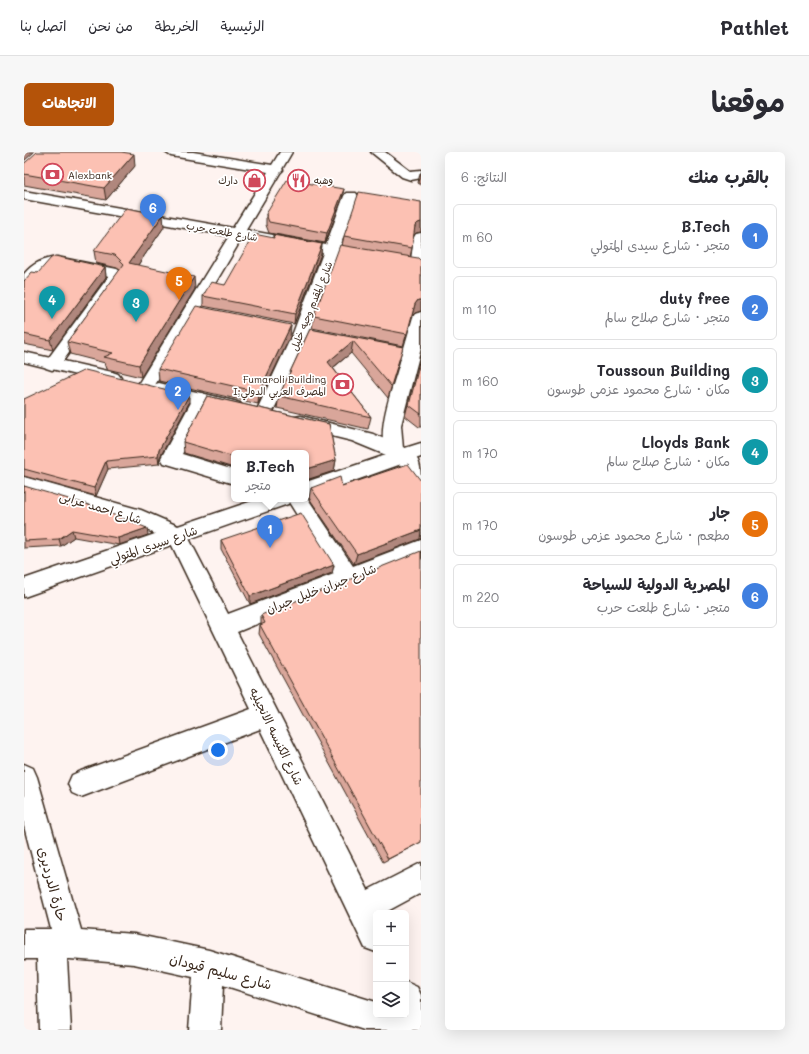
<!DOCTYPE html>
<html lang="ar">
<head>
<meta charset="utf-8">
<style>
	:root { --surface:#fff; --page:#f7f7f7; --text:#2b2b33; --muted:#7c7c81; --line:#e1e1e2; --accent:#b45309 }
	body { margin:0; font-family:Mali,"Playpen Sans Arabic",sans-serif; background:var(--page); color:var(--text); direction:rtl }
	.controls { position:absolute; right:12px; bottom:12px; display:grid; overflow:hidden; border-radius:6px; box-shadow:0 4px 16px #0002 }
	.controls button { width:36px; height:36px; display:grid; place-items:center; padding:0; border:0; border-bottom:1px solid var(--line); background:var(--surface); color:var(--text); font:20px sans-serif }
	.you { position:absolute; left:194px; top:598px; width:14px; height:14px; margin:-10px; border:3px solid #fff; border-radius:50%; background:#1a73e8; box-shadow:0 0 0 6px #1a73e833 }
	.badge { display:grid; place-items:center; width:26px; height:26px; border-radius:50%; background:var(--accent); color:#fff; font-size:13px; font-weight:700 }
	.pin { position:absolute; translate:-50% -33px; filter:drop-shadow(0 1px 2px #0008) }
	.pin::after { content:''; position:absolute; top:21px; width:14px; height:12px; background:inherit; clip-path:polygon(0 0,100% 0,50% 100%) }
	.popup { position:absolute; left:207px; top:298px; width:78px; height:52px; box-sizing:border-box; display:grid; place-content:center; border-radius:6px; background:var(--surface); filter:drop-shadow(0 1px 3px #0005); font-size:13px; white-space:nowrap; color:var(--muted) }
	.popup b { font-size:15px; color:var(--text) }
	.popup::after { content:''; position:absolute; left:50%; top:100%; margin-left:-8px; border:8px solid transparent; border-top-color:var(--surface) }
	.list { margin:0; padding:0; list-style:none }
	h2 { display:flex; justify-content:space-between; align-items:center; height:52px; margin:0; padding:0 16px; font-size:17px }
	h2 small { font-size:13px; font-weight:400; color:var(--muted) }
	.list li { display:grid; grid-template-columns:26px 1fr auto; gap:12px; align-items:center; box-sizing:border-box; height:64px; margin:0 8px 8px; padding:0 8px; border:1px solid var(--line); border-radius:6px }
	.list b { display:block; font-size:15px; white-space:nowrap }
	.list p { margin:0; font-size:13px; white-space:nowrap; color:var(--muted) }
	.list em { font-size:13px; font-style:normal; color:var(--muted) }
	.icon { flex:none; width:22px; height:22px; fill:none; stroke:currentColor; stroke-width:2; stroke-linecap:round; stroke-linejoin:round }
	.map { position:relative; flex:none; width:397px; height:878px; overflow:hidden; direction:ltr; border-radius:6px }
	header { display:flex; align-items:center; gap:24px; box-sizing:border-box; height:56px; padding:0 20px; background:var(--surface); border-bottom:1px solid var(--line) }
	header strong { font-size:19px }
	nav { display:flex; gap:22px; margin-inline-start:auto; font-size:14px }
	.intro { display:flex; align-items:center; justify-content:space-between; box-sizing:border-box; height:96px; padding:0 24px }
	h1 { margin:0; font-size:28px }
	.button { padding:10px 18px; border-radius:6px; background:var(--accent); color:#fff; font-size:14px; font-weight:700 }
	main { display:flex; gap:24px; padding:0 24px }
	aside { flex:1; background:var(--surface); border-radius:6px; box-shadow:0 4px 16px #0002 }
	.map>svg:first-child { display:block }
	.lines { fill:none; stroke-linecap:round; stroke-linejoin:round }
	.minor-casing { stroke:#3b2a1e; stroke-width:3 }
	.major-casing { stroke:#3b2a1e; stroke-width:3 }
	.minor { fill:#fff; fill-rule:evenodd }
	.major { fill:#fff; fill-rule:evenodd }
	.wall { fill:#d9a69a; stroke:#3b2a1e }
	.shaded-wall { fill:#b0877d; stroke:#3b2a1e }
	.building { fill:#fcc1b3; stroke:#3b2a1e }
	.labels { text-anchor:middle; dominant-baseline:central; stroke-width:3.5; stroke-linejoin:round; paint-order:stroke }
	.far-poi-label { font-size:10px; fill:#3b2a1e; stroke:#fff; text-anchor:start }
	.far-street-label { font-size:10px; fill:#3b2a1e; stroke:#fff }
	.street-label { font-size:12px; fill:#3b2a1e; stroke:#fff }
	.near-street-label { font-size:14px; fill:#3b2a1e; stroke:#fff }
</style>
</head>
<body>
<header>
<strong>Pathlet</strong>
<nav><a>الرئيسية</a><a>الخريطة</a><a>من نحن</a><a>اتصل بنا</a></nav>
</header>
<div class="intro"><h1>موقعنا</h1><a class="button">الاتجاهات</a></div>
<main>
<aside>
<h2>بالقرب منك<small>النتائج: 6</small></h2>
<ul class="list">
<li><span class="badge" style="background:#3f7fe0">1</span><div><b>B.Tech</b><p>متجر · شارع سيدى المتولي</p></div><em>60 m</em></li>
<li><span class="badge" style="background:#3f7fe0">2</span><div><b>duty free</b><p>متجر · شارع صلاح سالم</p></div><em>110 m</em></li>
<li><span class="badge" style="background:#0f9aa8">3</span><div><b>Toussoun Building</b><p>مكان · شارع محمود عزمى طوسون</p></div><em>160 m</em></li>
<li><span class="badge" style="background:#0f9aa8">4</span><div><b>Lloyds Bank</b><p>مكان · شارع صلاح سالم</p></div><em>170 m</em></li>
<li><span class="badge" style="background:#e8710a">5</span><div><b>جار</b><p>مطعم · شارع محمود عزمى طوسون</p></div><em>170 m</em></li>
<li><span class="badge" style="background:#3f7fe0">6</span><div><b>المصرية الدولية للسياحة</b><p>متجر · شارع طلعت حرب</p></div><em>220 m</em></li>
</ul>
</aside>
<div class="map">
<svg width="397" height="878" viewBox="0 0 397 878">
	<rect width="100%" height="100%" fill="#fef3f0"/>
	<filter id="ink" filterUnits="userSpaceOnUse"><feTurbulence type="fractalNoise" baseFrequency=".025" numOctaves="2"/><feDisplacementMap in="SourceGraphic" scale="8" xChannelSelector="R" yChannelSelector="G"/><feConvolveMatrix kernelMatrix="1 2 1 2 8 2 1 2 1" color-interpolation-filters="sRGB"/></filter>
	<g filter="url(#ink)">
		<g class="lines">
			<defs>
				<g id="minor">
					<polygon points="141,0 169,0 248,13 256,0 268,0 258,17 259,18 256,21 222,78 302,93 320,44 322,41 332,41 334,44 316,95 387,108 390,85 392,82 397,81 397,118 313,103 285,181 246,266 240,268 234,266 231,262 269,181 299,101 218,86 128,238 122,240 116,238 113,234 205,84 0,47 0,39 209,76 244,20 147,4"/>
					<polygon points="347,0 361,0 386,19 397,18 397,26 387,28 378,25"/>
					<path d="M33,105l60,12 8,6 -67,93 -6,2 -6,-2 -2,-4 65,-88 -52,-11 -10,4 -18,18 -5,2v-15c9,-11 19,-15 33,-17z"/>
					<path d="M397,160v36l-20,77 2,24c18,4 18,20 18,35 -16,-5 -19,-25 -34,-29 -13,-24 8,-72 14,-97l-35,-7 -2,-4 2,-4 6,-1 32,6 9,-31 2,-3z"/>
					<polygon points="177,241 183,243 186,247 158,302 210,318 210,332 140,311 137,306 171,243"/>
					<polygon points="282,344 329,414 397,388 397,406 213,480 344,738 397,711 397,741 360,761 352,761 352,800 341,796 236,577 57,645 48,641 44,632 48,623 57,619 227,557 143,383 146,377 153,375 160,377 204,462 310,422 263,347 282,347"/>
					<polygon points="0,612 9,616 13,625 57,778 110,782 185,798 352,850 352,863 382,863 382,830 393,835 397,843 397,878 340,878 199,833 197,878 165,878 169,825 110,812 46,807 43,807 47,878 15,878 13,807 0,807 0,777 27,777 0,674"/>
				</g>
				<g id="major">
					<polygon points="0,200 88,220 94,222 97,226 94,230 88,232 0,210"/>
					<polygon points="135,231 210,249 216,251 219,255 216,259 210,261 129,241 126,237 129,233"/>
					<polygon points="277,264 349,282 381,296 397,291 397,305 282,346 282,330 362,303 328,289 271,275 268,270 271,265"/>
					<polygon points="0,325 117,358 154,374 234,347 267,347 264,352 0,445 0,427 131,382 111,372 0,339"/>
				</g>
			</defs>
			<!-- minor casing -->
			<use href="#minor" class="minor-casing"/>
			<!-- major casing -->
			<use href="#major" class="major-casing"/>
			<!-- minor -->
			<use href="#minor" class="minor"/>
			<!-- major -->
			<use href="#major" class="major"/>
		</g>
		<!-- wall -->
		<g class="wall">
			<polygon points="0,11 111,14 82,48 0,33"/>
			<polygon points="396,21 397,21 397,33 394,31"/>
			<polygon points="318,47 301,91 245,81 242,73 242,62"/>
			<polygon points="397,50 397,80 392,81 390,82 388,96 386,105 397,109 397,159 391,161 388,164 379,194 288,176 290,164 318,93 320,84"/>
			<polygon points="140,75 114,113 171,137 117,225 83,217 81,211 46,202 43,190 96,118 93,116 72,111 70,99"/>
			<polygon points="249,83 298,92 297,102 270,172 179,154 179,144 201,133 249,86"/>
			<polygon points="81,115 82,125 29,198 0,192 0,129 14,121"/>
			<polygon points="286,177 379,195 364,246 327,201 309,216 347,265 344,277 253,256 255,244"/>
			<polygon points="266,185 234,252 135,229 134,217"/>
			<polygon points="397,202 397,275 395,275 381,264"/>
			<polygon points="183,244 305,272 312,308 310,319 283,328 282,332 282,301 210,301 210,316 160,301 159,290"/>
			<polygon points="0,247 165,251 136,305 135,312 84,317 72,344 0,324"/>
			<polygon points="397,329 397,387 396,387 330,412 285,346 287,336 318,334"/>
			<polygon points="0,334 124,383 95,393 50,385 37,394 0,396"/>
			<polygon points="197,388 310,413 308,421 226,452 197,397"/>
			<polygon points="237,463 397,690 359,710 235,482 236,473 237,473"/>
		</g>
		<!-- shaded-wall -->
		<g class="shaded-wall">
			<polygon points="0,0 10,0 0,9"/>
			<polygon points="110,2 111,14 82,48 80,36"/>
			<polygon points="320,37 318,47 301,91 303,81"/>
			<polygon points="139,63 140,75 107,123 105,111"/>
			<polygon points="397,70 397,80 392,81 389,84 391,74 394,71"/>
			<polygon points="298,92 297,102 270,172 271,162"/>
			<polygon points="81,115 82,125 29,198 26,188"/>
			<polygon points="170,125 171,137 117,225 115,213"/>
			<polygon points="394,148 397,148 397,159 391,161 388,164 391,152"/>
			<polygon points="267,173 266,185 234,252 235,240"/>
			<polygon points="329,189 327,201 301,222 304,210"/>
			<polygon points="165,243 165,251 136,305 135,312 134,304 135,298"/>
			<polygon points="312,308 310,319 282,328 283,317"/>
			<polygon points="82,309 84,317 72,344 70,336"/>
			<polygon points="123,376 124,383 95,393 94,386"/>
			<polygon points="48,378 50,385 37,394 35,387"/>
			<polygon points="397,378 396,387 330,412 333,402"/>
			<polygon points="310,413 308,421 226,452 226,444"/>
		</g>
		<!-- building -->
		<g class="building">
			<polygon points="13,0 97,0 110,2 80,36 0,22 0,11 2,10"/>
			<polygon points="263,28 320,37 303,81 245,70 242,62"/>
			<polygon points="335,40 397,50 397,70 394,71 391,74 388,96 320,84"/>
			<polygon points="102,56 139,63 105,111 170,125 115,213 80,205 89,201 43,190 100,112 91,103 70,99"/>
			<polygon points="230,82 250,86 249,83 298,92 271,162 179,144 187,130 201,133"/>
			<polygon points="316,93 394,106 397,109 397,148 394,148 391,152 383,182 290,164"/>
			<polygon points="31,104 81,115 26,188 0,182 0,129 8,120 14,121 27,106"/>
			<polygon points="172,154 267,173 235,240 134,217"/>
			<polygon points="286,177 379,195 367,234 329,189 304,210 347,265 255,244"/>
			<polygon points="397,206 397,262 385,253"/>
			<polygon points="61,218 165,243 135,298 134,304 82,309 70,336 0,317 0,247"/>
			<polygon points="183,244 305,272 312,308 283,317 282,329 282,301 210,301 210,305 159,290"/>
			<polygon points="384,312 397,329 397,378 333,402 287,336 316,325 318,334"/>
			<polygon points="0,334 62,352 123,376 94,386 48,378 35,387 0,389"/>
			<polygon points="277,361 310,413 226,444 197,388"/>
			<polygon points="397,399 397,690 364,707 236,473 241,471 237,463"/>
		</g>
	</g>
	<!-- icons -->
	<defs>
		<symbol id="bank-ring" viewBox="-11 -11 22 22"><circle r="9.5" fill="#fff" stroke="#d1495b" stroke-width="1.5"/><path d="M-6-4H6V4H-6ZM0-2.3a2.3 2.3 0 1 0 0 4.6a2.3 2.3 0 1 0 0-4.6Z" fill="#d1495b"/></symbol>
		<symbol id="shop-ring" viewBox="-11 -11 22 22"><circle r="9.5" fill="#fff" stroke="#d1495b" stroke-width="1.5"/><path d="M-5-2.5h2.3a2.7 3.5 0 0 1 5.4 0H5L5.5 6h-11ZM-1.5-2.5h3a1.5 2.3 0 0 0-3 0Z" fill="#d1495b"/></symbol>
		<symbol id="restaurant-ring" viewBox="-11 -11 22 22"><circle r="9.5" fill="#fff" stroke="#d1495b" stroke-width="1.5"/><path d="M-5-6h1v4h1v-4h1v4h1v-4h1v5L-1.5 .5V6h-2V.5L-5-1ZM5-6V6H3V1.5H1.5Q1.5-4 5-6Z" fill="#d1495b"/></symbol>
	</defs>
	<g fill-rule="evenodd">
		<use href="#bank-ring" x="16" y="10" width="25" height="25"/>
		<use href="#shop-ring" x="218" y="16" width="25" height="25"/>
		<use href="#restaurant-ring" x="262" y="16" width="25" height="25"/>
		<use href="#bank-ring" x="306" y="220" width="25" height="25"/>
	</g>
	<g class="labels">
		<!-- far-poi labels -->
		<g class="far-poi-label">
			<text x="44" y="23">Alexbank</text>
			<text x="214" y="28" text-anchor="end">دارك</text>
			<text x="290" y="28">وهبه</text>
			<text x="302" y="227" text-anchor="end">Fumaroli Building<tspan x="302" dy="12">I;المصرف العربي الدولي</tspan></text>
		</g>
		<!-- far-street labels -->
		<g class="far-street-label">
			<text transform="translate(198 79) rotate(10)">شارع طلعت حرب</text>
			<text transform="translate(287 154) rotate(-68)">شارع المقدم وجيه خليل</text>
		</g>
		<!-- street labels -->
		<g class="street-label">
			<text transform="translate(77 355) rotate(17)">شارع احمد عرابى</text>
			<text transform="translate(129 392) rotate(-19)">شارع سيدى المتولي</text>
			<text transform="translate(297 436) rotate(-21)">شارع جبران خليل جبران</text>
			<text transform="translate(253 584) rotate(64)">شارع الكنيسه الانجيليه</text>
		</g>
		<!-- near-street labels -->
		<g class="near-street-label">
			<text transform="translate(29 732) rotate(75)">حارة الدرديرى</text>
			<text transform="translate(197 819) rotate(15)">شارع سليم قيودان</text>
		</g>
	</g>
</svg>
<div class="controls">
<button>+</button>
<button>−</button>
<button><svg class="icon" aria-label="layers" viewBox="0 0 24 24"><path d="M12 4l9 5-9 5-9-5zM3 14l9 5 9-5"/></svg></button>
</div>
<div class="you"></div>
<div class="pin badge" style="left:246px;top:396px;background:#3f7fe0">1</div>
<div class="popup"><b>B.Tech</b>متجر</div>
<div class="pin badge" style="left:154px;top:258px;background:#3f7fe0">2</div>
<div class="pin badge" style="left:112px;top:170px;background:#0f9aa8">3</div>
<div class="pin badge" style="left:28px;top:167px;background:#0f9aa8">4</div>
<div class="pin badge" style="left:155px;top:148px;background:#e8710a">5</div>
<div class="pin badge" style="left:129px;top:75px;background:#3f7fe0">6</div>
</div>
</main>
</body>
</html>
